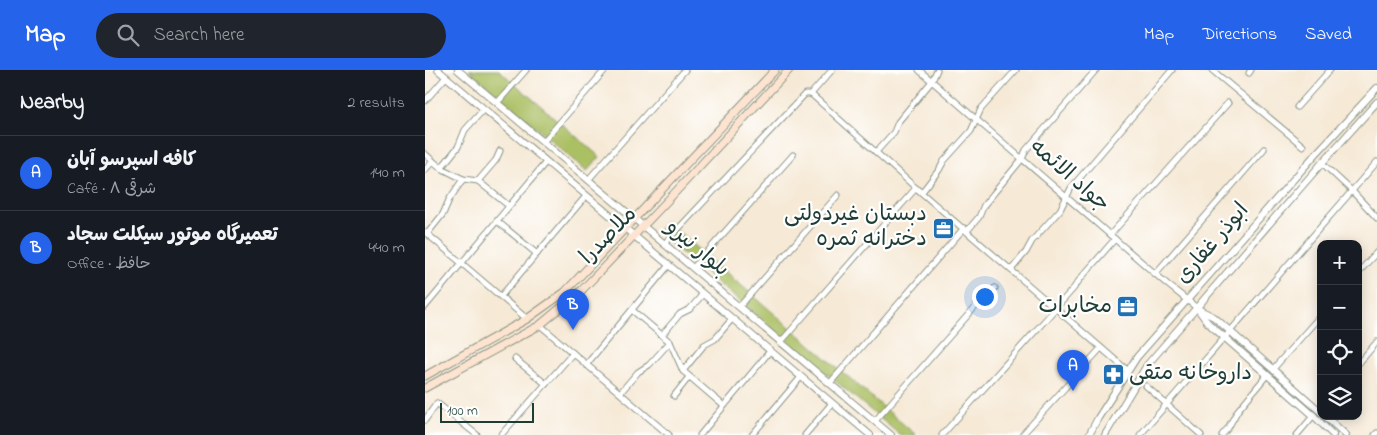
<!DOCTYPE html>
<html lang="en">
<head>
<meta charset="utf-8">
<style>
	:root { --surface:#171b24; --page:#20242c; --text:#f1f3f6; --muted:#9ea1a6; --line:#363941; --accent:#2563eb }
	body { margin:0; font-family:"Indie Flower","Playpen Sans Arabic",sans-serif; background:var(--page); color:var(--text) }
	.controls { position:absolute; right:15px; bottom:15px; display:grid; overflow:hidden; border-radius:10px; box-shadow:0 2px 12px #0003 }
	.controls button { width:45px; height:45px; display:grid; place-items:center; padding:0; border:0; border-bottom:1px solid var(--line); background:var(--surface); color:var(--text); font:25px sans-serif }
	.scale { position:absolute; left:15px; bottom:12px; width:94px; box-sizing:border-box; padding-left:5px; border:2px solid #1f3d34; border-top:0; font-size:14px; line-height:18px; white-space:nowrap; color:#1f3d34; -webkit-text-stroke:4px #fff; paint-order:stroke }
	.you { position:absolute; left:559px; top:226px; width:18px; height:18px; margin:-12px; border:4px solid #fff; border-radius:50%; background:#1a73e8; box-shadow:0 0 0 8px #1a73e833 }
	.badge { display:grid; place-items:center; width:32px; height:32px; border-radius:50%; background:var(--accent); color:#fff; font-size:16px; font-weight:700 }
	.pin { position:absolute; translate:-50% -41px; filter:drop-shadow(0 1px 2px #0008) }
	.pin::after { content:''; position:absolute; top:26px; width:18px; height:15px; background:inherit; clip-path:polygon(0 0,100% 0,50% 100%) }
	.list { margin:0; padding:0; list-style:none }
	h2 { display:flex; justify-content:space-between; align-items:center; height:65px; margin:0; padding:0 20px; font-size:21px }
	h2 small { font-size:16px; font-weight:400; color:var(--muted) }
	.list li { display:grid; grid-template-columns:32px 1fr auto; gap:15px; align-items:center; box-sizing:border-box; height:75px; padding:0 20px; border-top:1px solid var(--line) }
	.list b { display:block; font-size:19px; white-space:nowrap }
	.list p { margin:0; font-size:16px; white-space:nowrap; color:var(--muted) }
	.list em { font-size:16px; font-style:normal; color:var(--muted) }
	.icon { flex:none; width:28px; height:28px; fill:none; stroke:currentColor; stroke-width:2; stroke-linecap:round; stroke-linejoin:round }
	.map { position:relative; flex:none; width:952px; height:365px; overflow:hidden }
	header { display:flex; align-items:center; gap:30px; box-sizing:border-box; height:70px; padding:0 25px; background:var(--accent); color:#fff }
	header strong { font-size:24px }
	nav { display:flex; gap:28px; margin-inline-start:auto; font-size:18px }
	.search { width:350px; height:45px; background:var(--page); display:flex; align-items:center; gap:12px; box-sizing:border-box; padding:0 18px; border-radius:28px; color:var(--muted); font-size:19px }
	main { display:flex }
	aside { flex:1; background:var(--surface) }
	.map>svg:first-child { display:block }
	.green { fill:#abbf63; stroke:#657e4c }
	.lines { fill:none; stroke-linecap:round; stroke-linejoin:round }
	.minor-casing { stroke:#8a9384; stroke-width:7 }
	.tertiary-casing { stroke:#8a9384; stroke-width:8 }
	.secondary-casing { stroke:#8a9384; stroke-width:9 }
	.minor { stroke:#fff; stroke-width:5 }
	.tertiary { stroke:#fff; stroke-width:6 }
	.secondary { stroke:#fde4d0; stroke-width:7 }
	.labels { text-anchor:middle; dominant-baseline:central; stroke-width:4.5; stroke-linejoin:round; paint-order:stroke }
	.street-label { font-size:22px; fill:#1f3d34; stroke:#fff }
	.poi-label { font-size:22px; fill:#1f3d34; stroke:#fff; text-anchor:end }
</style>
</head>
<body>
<header>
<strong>Map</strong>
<div class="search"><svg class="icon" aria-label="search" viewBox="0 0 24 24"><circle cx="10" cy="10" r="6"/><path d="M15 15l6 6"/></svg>Search here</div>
<nav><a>Map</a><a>Directions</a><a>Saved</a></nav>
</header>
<main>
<aside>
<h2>Nearby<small>2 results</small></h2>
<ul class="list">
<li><span class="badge">A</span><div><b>کافه اسپرسو آبان</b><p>Café · ۸ شرقی</p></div><em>140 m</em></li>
<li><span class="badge">B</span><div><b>تعمیرگاه موتور سیکلت سجاد</b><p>Office · حافظ</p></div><em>440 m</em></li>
</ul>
</aside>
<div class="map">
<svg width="952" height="365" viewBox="0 0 952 365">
	<rect width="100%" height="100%" fill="#fff"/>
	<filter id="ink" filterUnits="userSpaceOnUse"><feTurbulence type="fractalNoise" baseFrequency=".02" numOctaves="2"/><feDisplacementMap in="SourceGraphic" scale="10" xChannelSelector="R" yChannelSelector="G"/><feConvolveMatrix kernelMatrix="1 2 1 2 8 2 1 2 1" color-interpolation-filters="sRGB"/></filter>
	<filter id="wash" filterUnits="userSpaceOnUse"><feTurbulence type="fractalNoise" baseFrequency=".0096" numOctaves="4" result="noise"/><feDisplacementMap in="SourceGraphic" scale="20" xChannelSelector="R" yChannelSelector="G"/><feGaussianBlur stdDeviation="1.12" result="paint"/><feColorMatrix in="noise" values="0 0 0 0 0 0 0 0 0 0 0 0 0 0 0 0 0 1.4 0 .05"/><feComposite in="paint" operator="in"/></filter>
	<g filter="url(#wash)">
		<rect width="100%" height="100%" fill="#f6e9d5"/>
		<!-- green -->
		<g class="green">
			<polygon points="44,0 74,0 175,87 162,101"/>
			<polygon points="241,151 491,365 475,365 232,162"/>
		</g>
	</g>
	<g filter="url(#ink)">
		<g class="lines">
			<defs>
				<g id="minor">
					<polyline points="494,0 742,214 772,238"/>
					<polyline points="787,0 878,76"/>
					<polyline points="824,3 826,0"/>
					<polyline points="386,24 491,118 703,301"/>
					<polyline points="386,24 407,0"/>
					<polyline points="0,31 21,7"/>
					<polyline points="72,33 101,0"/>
					<polyline points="872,37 905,0"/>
					<polyline points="118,72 180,0"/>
					<polyline points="451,82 469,62 473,52 507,11 512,0"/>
					<polyline points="0,84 16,98 38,109 53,111 84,136"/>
					<polyline points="897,93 927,121 952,148"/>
					<polyline points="16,98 33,77 40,60 59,39"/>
					<polyline points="0,100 8,91"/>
					<polyline points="163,110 260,0"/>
					<polyline points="53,111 71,90 75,81"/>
					<polyline points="497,122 514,100 519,91 546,61 556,39 591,0"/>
					<polyline points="72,151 112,184"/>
					<polyline points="542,161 554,147 559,135 597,89 601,80 671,0"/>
					<polyline points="0,162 102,249"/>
					<polyline points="2,164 18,144 24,130 38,109"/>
					<polyline points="685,165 803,33"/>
					<polyline points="239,174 380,24 386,24"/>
					<polyline points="268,198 368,85"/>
					<polyline points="586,200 601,182 607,171 635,140 646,118 747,0"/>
					<polyline points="933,203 952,182"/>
					<polyline points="730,204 839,79"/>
					<polyline points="76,226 161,126"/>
					<polyline points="0,237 121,92"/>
					<polyline points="314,237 413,125"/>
					<polyline points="207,240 245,272 258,301 299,336"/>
					<polyline points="115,255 244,365"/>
					<polyline points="237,265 255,244 265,239 278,224"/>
					<polyline points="355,273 491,118"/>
					<polyline points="90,289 121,314"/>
					<polyline points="933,294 952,272"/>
					<polyline points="161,295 244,195"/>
					<polyline points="848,299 896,245"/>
					<polyline points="258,301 279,275 290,269 307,249"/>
					<polyline points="405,313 539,158"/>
					<polyline points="721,316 776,365"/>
					<polyline points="195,323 213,302 224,295 245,272"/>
					<polyline points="249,326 264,307"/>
					<polyline points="0,350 12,333 52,365"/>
					<polyline points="450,351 558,228 570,218"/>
					<polyline points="76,365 148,283"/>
					<polyline points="275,365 345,281"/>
					<polyline points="327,365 376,307"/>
					<polyline points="380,365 407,333"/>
					<polyline points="517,365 631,238 648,219 656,208 690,169"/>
					<polyline points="597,365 676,278"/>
					<polyline points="715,365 952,92"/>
					<polyline points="797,365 803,358 813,340 842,305"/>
					<polyline points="872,365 889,345"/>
					<polyline points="950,365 952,363"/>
				</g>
				<g id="tertiary">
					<polyline points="13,0 445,365"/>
					<polyline points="33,0 466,365"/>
					<polyline points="772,238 783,253 888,345 908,365"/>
					<polyline points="775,240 789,247 896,342"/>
					<polyline points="900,346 921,365"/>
					<polyline points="664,365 673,348 712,287 889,86 952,18"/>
					<polyline points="680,365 722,295 897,93 952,32"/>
				</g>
				<g id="secondary">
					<polyline points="0,306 102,249 140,222 350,0"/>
					<polyline points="0,318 115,255 157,220 243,130 364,0"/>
				</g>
			</defs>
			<!-- minor casing -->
			<use href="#minor" class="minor-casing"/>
			<!-- tertiary casing -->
			<use href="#tertiary" class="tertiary-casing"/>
			<!-- secondary casing -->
			<use href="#secondary" class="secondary-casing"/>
			<!-- minor -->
			<use href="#minor" class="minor"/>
			<!-- tertiary -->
			<use href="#tertiary" class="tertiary"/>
			<!-- secondary -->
			<use href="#secondary" class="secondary"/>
		</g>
	</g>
	<!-- icons -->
	<defs>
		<symbol id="office-square" viewBox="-11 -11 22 22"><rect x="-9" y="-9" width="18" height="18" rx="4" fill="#1f6fb2" stroke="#fff"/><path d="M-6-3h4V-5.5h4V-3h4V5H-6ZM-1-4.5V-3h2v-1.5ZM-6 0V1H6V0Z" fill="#fff"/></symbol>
		<symbol id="pharmacy-square" viewBox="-11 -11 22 22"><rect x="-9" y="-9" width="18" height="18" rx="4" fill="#1f6fb2" stroke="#fff"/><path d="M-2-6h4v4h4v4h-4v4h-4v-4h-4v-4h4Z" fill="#fff"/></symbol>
	</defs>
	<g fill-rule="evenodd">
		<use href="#office-square" x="506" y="146" width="25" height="25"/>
		<use href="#office-square" x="690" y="224" width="25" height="25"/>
		<use href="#pharmacy-square" x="676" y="292" width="25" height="25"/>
	</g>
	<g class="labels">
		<!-- street labels -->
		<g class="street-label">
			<text transform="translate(644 106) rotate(41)">جواد الائمه</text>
			<text transform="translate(184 166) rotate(-46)">ملاصدرا</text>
			<text transform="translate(788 174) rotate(-49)">ابوذر غفاری</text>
			<text transform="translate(272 179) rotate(40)">بلوار نیرو</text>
		</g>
		<!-- poi labels -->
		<g class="poi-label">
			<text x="502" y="145">دبستان غیردولتی<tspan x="502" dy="25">دخترانه ثمره</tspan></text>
			<text x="687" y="237">مخابرات</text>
			<text x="704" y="304" text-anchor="start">داروخانه متقی</text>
		</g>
	</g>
</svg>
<div class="controls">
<button>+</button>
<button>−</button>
<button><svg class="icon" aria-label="locate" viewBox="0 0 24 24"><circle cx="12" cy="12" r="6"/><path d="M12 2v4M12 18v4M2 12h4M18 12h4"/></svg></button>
<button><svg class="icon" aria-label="layers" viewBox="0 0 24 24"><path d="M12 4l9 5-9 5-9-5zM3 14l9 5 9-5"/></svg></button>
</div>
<div class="scale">100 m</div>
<div class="you"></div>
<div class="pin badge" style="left:648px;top:321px">A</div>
<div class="pin badge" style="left:148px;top:260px">B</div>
</div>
</main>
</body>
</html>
